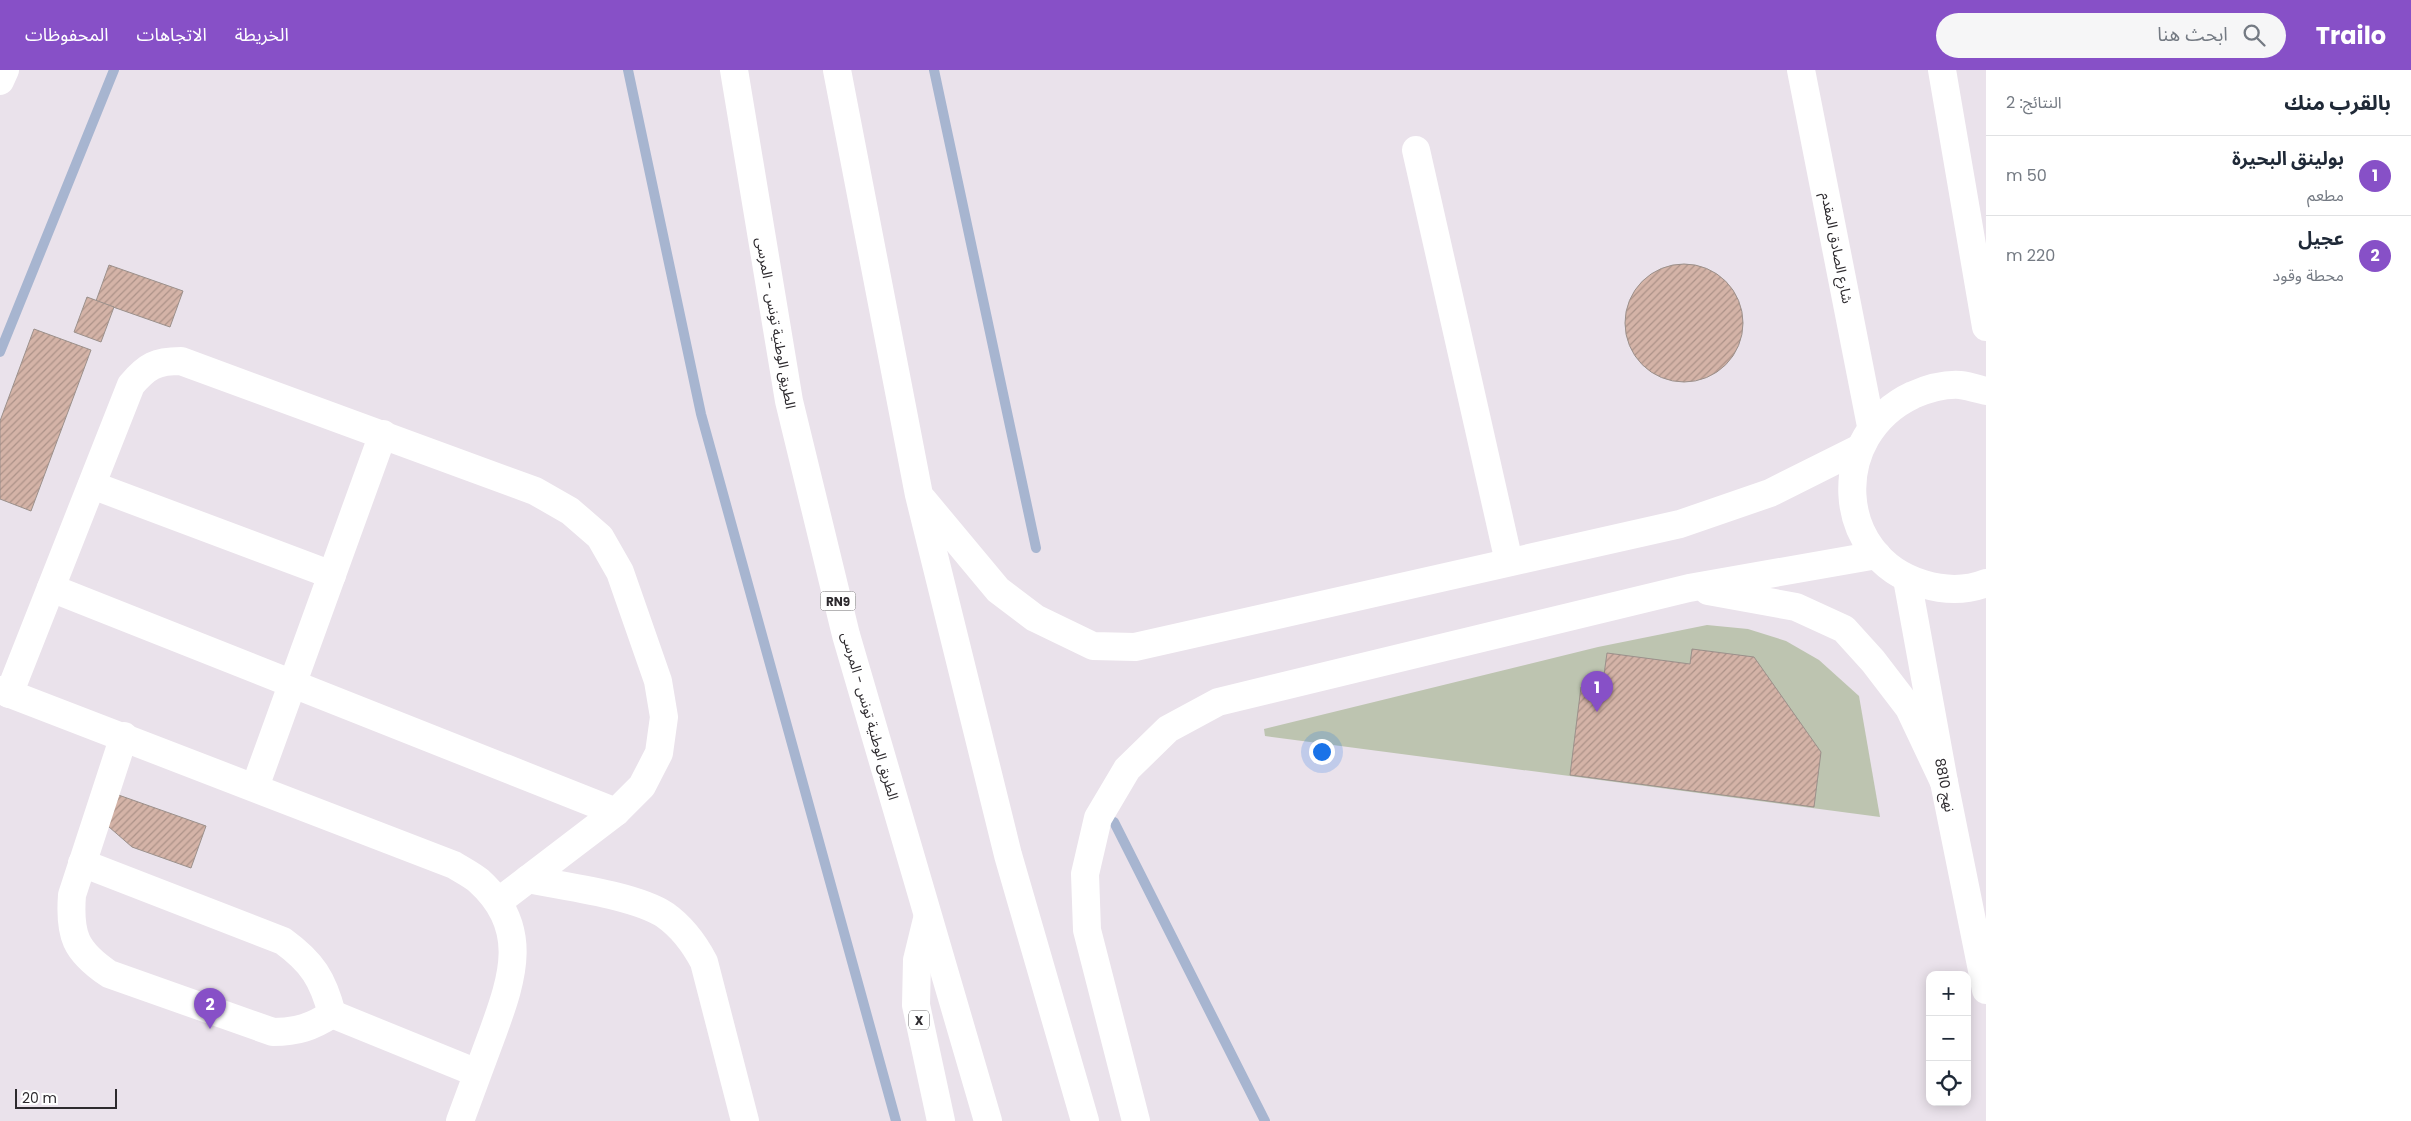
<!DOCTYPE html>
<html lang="ar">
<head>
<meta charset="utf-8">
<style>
	:root { --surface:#fff; --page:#f6f6f7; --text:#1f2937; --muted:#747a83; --line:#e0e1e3; --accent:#8750c7 }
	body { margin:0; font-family:Poppins,"Noto Sans Arabic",sans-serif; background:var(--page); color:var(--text); direction:rtl }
	.controls { position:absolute; right:15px; bottom:15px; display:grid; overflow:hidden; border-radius:10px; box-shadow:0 2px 12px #0003 }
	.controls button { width:45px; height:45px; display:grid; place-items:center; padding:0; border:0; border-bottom:1px solid var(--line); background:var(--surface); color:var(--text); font:25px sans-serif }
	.scale { position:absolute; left:15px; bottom:12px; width:102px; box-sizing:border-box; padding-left:5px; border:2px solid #2d2a2e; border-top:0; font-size:14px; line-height:18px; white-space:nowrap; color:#2d2a2e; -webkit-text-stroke:4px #fff; paint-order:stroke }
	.you { position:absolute; left:1321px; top:681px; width:18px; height:18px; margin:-12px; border:4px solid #fff; border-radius:50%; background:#1a73e8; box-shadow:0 0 0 8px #1a73e833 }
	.badge { display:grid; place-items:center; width:32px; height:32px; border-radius:50%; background:var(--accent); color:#fff; font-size:16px; font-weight:700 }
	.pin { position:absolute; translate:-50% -41px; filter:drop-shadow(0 1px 2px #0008) }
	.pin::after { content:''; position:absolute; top:26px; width:18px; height:15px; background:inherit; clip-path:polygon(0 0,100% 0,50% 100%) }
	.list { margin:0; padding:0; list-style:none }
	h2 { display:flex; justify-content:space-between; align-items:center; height:65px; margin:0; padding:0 20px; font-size:21px }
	h2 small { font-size:16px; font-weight:400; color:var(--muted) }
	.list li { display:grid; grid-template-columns:32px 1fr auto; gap:15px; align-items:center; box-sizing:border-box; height:80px; padding:0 20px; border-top:1px solid var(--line) }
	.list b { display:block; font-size:19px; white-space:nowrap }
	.list p { margin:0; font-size:16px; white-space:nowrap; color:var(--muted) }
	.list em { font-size:16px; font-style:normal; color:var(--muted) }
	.icon { flex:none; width:28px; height:28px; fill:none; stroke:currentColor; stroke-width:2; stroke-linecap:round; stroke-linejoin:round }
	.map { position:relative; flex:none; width:1986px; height:1051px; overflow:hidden; direction:ltr }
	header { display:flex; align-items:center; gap:30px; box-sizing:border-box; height:70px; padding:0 25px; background:var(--accent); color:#fff }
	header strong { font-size:24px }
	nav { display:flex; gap:28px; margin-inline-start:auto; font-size:18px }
	.search { width:350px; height:45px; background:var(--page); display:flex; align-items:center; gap:12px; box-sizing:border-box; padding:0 18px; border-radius:28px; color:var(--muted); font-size:19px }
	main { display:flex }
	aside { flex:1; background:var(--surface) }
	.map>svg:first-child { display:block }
	.garden { fill:#bdc4b0 }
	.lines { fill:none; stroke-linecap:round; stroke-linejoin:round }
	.stream { stroke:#a7b5d0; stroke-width:10 }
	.building { fill:url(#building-hatch); stroke:#9b908b }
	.minor { stroke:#fff; stroke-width:28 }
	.major { stroke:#fff; stroke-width:28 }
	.highway { stroke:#fff; stroke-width:28 }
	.labels { text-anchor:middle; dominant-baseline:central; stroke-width:5; stroke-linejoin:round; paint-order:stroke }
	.shield { fill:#fff; stroke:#6c6a6d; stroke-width:1 }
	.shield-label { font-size:12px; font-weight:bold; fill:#2d2a2e }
	.street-label { font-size:14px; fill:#2d2a2e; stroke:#fff }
</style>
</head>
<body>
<header>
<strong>Trailo</strong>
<div class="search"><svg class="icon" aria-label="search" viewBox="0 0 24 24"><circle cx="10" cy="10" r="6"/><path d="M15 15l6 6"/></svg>ابحث هنا</div>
<nav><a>الخريطة</a><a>الاتجاهات</a><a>المحفوظات</a></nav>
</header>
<main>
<aside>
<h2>بالقرب منك<small>النتائج: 2</small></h2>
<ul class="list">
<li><span class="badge">1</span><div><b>بولينق البحيرة</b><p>مطعم</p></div><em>50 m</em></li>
<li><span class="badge">2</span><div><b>عجيل</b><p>محطة وقود</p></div><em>220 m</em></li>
</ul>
</aside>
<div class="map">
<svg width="1986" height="1051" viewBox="0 0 1986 1051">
	<defs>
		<pattern id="building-hatch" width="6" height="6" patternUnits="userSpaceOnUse" patternTransform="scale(1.25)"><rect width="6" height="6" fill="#d4b3a7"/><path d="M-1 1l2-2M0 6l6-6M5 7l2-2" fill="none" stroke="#ac9288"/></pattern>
	</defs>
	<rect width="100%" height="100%" fill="#eae2eb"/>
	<!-- garden -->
	<polygon class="garden" points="1707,555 1748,559 1786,571 1819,590 1859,626 1880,747 1265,666 1264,659 1598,577"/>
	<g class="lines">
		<!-- stream -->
		<g class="stream">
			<polyline points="628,0 701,344 896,1051"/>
			<polyline points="934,0 1036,478"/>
			<polyline points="0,282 114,0"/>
			<polyline points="1114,752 1265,1051"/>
		</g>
	</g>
	<!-- building -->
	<g class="building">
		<circle cx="1684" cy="253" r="59"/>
		<polygon points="109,195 183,221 170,257 96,231"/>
		<polygon points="87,227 114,237 101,272 74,262"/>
		<polygon points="34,259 91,280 31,441 0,429 0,351"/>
		<polygon points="1692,579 1754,587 1821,682 1814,737 1570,705 1581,617 1602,619 1607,583 1690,594"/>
		<polygon points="110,722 206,756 191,798 132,777 101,750"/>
	</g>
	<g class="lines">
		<!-- minor -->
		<g class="minor">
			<polyline points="0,11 5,0"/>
			<polyline points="1416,80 1509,492"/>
			<polyline points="92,415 332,505"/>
			<polyline points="51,518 616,742"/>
			<path d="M0,620l454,175c8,5 18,10 25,16 51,46 34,96 14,151 -11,30 -22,59 -33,89"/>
			<path d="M9,624l122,-309c16,-19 25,-24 50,-24l354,130 35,20 30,26 20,35 38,109 6,36 -5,36 -17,33 -26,26 -118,90"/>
			<path d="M124,666l-52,159c-3,40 3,56 37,79l164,58c24,0 39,-5 59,-18"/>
			<polyline points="255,717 383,364"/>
			<path d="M82,793l201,78c29,21 40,38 49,73"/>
			<path d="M528,809c38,8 106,16 137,36 17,12 29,28 39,47l41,159"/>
			<polyline points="332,944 477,1003"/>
		</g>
		<!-- major -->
		<g class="major">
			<polyline points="1801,0 1871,356"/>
			<polyline points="1942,0 1986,257"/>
			<path d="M1986,321c-8,-2 -17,-5 -26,-6 -16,-1 -33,4 -47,10 -85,40 -80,162 10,189 20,6 43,7 63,-1"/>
			<polyline points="1907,509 1944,712 1986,920"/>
		</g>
		<!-- highway -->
		<g class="highway">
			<polyline points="734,0 789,331 846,565 988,1051"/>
			<polyline points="837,0 919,425 1008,785 1085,1051"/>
			<polyline points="923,430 998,520 1035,548 1093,576 1135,577 1680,454 1770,423 1860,378"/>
			<polyline points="1708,521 1796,537 1844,559 1873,591 1909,638 1944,712"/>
			<polyline points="927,849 917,890 916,935 941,1051"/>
			<polyline points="1136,1051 1087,860 1085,804 1098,748 1127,699 1168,659 1218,632 1689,518 1877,485"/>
		</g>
	</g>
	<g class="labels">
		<!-- shield labels -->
		<g class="shield">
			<rect x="820.5" y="521.5" width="35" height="19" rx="4"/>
			<rect x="909" y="940.5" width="20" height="19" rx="4"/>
		</g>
		<g class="shield-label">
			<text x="838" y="531">RN9</text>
			<text x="919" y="950">X</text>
		</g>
		<!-- street labels -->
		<g class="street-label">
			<text transform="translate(1837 178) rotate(79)">شارع الصادق المقدم</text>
			<text transform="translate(776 253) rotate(80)">الطريق الوطنية تونس - المرسى</text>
			<text transform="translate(870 646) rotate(74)">الطريق الوطنية تونس - المرسى</text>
			<text transform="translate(1945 715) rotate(79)">نهج 8810</text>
		</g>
	</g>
</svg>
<div class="controls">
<button>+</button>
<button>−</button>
<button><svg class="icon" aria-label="locate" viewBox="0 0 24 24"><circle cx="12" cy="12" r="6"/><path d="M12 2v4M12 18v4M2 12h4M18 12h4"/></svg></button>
</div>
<div class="scale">20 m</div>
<div class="you"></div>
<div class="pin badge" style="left:1597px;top:642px">1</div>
<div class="pin badge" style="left:210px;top:959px">2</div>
</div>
</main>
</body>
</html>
